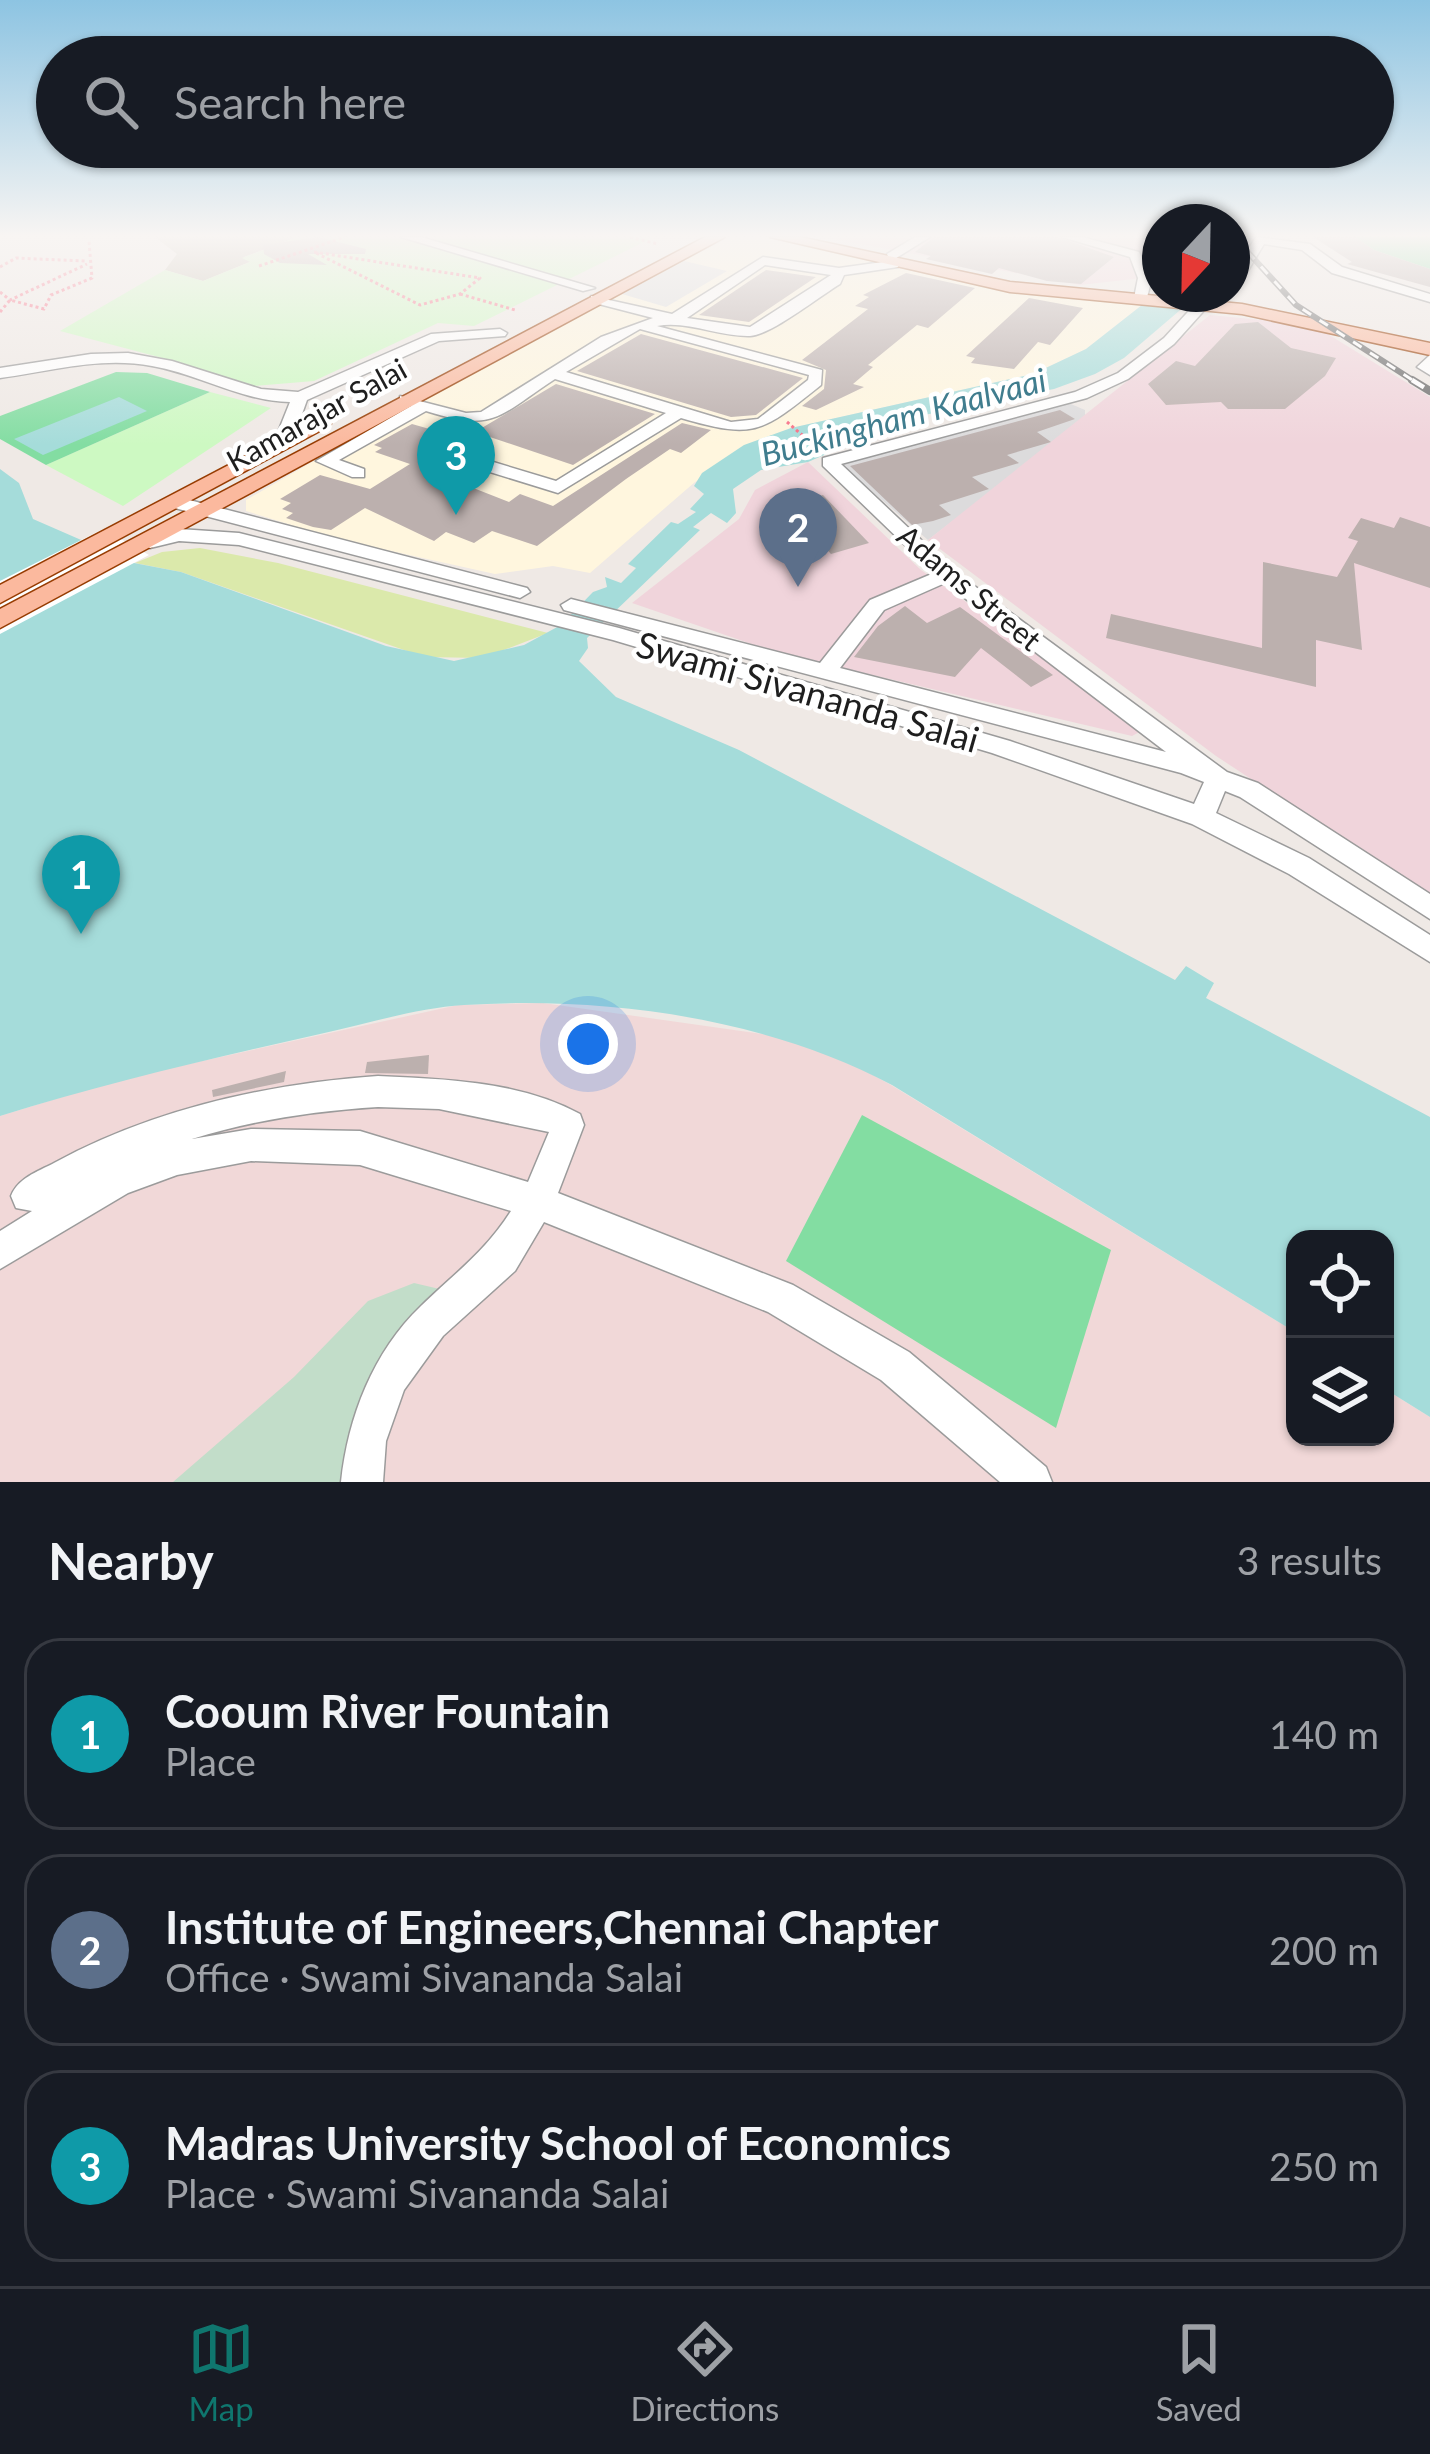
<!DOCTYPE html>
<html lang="en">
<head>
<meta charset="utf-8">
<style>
	:root { --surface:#171b24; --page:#242831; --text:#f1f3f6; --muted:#9ea1a6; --line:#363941; --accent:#0f766e }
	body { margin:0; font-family:Lato,sans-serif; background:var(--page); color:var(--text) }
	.controls { position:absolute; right:36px; bottom:36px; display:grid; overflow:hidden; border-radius:24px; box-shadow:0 3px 9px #0004 }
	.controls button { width:108px; height:108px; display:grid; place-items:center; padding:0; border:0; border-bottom:3px solid var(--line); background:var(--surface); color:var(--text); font:60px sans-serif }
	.compass { position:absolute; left:1142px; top:204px; width:108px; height:108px; border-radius:50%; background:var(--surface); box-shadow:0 3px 9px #0004; rotate:202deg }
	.you { position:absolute; left:588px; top:1044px; width:42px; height:42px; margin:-30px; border:9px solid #fff; border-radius:50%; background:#1a73e8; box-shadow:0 0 0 18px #1a73e833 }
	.badge { display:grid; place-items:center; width:78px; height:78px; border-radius:50%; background:var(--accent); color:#fff; font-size:39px; font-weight:700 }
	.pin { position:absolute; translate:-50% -99px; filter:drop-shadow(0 3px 6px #0008) }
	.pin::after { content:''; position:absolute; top:63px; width:42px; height:36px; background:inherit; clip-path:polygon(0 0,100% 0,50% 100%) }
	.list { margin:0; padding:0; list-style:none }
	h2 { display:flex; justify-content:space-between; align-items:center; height:156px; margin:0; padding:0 48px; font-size:51px }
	h2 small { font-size:39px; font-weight:400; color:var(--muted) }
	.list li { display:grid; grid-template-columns:78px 1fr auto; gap:36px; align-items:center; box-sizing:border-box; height:192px; margin:0 24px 24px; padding:0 24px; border:3px solid var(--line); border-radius:36px }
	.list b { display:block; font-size:45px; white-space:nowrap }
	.list p { margin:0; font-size:39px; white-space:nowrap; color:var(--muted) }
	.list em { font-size:39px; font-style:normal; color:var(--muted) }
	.icon { flex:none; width:66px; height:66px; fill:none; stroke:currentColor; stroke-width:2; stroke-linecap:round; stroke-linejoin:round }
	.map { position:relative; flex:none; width:1430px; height:1482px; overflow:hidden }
	.search { position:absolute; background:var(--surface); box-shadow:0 3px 9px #0004; left:36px; right:36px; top:36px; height:132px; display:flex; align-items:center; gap:30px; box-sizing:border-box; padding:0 42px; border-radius:66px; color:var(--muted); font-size:45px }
	.sheet { height:804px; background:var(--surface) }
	nav { display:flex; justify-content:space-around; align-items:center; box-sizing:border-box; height:168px; border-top:3px solid var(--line); background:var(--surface); font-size:33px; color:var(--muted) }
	nav a { display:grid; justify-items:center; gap:6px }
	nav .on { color:var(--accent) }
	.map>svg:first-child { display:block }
	.residential { fill:#dcdbdc }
	.commercial { fill:#f0d4db }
	.education { fill:#fff6de }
	.military { fill:#f1d8d8 }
	.construction { fill:#c4beb0 }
	.grass { fill:#dbe9ab }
	.wetland { fill:#c2ddc9 }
	.park { fill:#cdf9c2 }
	.pitch { fill:#83dda2 }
	.parking { fill:#dedede }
	.water { fill:#a5dcda }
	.pier { fill:#fff }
	.building { fill:#bcb0ae }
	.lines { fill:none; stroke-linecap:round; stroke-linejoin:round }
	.minor-casing { stroke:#9b9b9b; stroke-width:3 }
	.major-casing { stroke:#973c02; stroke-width:3 }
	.path { stroke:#f86d85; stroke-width:3; stroke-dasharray:3 3; stroke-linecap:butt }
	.minor { fill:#fff; fill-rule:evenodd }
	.major { fill:#fbb99e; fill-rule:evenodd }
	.rail-far1-casing { stroke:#6c6c6c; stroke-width:6 }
	.rail-casing { stroke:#6c6c6c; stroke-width:8 }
	.rail-far1 { stroke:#fff; stroke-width:3; stroke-dasharray:10; stroke-linecap:butt }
	.rail { stroke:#fff; stroke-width:4.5; stroke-dasharray:14; stroke-linecap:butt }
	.labels { text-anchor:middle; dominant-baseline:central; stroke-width:9; stroke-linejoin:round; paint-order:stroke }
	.far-street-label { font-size:30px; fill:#1e1e1e; stroke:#fff }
	.far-water-label { font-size:33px; font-style:italic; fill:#407d8e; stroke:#fff }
	.street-label { font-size:36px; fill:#1e1e1e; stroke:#fff }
</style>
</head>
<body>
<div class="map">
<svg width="1430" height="1482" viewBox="0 0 1430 1482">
	<rect width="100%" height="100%" fill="#efe9e5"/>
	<!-- residential -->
	<polygon class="residential" points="1064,401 1085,410 1085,419 928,540 830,455"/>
	<!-- commercial -->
	<g class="commercial">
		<polygon points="823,237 1160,237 1160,276 1080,285"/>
		<polygon points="1210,315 1313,325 1430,397 1430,896 1216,756 928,540"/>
		<polygon points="808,462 921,570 1145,729 1132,736 775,652 632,603 739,519 755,490"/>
	</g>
	<!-- education -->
	<polygon class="education" points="730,237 768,237 1001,288 1142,305 1086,349 1033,374 791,428 695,482 590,573 553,566 495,574 337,539 246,511 246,500 416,402"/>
	<!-- military -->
	<polygon class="military" points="543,1003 784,1037 838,1056 891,1085 1295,1332 1295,1437 1385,1437 1385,1389 1430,1417 1430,1482 0,1482 0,1116 124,1078 458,1005"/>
	<!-- construction -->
	<polygon class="construction" points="155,237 297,237 244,257 252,261 203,281 165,270 177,254"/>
	<!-- grass -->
	<polygon class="grass" points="200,548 278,563 548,633 483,658 424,657 181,572 135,563 162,552"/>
	<!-- wetland -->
	<polygon class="wetland" points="414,1283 448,1291 346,1482 173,1482 294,1377 368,1301"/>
	<!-- park -->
	<g class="park">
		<polygon points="297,237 654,237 474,326 438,323 314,381 243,387 170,360 60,331 165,270 203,281 250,262 242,258"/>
		<polygon points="210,392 271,408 123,506 46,465"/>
	</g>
	<!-- pitch -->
	<g class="pitch">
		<polygon points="1355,237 1430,237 1430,269 1374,250"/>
		<polygon points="116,372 147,373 210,392 46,465 0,439 0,416"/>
		<polygon points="862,1115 1111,1250 1056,1428 786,1261"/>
	</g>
	<!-- parking -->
	<polygon class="parking" points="684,261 727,271 666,307 622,294"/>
	<!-- water -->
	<g class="water">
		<path d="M1199,294l-75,64 -29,16 -41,15 -145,29 -101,44 -47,8 -28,19 3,24 -9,10 -16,-10 -18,14 7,3 -113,108 1,10 -9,13 37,36 123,53 436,230 11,-14 28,17 -8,15 224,119v300l-45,-28v-150h-90v93l-403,-247c-126,-67 -286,-89 -428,-80 -47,3 -98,19 -144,29 -108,24 -214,49 -320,82v-647l19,14 14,36 101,44 47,9 205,74 68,15 70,-16 37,-20 32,-33 14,-5 -2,-10 16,6 15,-15 -8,-4 43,-42 7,2 18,-12 -6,-3 14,-15 -10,-8 8,-13 42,-28 47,-17 242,-54 53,-25 56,-44z"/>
		<polygon points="119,397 147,411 43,455 14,439"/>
	</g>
	<!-- pier -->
	<polygon class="pier" points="103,529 149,555 0,634 0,581"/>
	<!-- building -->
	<g class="building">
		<polygon points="318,237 366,249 365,254 308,254 327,265 280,263 264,254 263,245"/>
		<polygon points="934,237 1058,237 1114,257 1081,284 1047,281 999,268 992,274 926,259 931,256 915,252"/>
		<polygon points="1313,237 1355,237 1374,250 1430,269 1430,287 1347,264 1352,262"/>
		<polygon points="766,270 816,277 749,322 699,315"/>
		<polygon points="906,273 975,288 928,328 917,325 868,365 873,367 853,384 864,387 816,410 802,406 824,389 826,370 802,360 868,309 855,306 869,297 863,295"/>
		<polygon points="1029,298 1083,308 1050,345 1038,342 1014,369 971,363 975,358 966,356"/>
		<polygon points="1258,322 1291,348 1336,358 1325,376 1285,409 1228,409 1221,402 1166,405 1148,384 1176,361 1195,366 1235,324"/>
		<polygon points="641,334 803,378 756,415 731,417 577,371"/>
		<polygon points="556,384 655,414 573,465 475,432"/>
		<polygon points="1060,410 1075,419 1037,432 1051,442 1007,455 1019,463 972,477 989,489 939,505 951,515 933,521 912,525 850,466"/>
		<polygon points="682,423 711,430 681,453 670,449 626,479 537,546 492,531 474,543 446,532 434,541 365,508 331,530 313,527 286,518 293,513 282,509 291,503 280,499 320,475 370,489 410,464 375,452 382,448 374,445 412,424 475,442 446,452 446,461 430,471 509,502 520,494 553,506"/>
		<polygon points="823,495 869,543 831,554 786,504"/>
		<polygon points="1400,517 1430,527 1430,588 1354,563 1362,650 1316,640 1316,687 1106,638 1111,614 1262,648 1263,562 1337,577 1358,541 1348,538 1361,518 1394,528"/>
		<polygon points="905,606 927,623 960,607 1053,675 1031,687 981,648 955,677 854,657 878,626"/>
		<polygon points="429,1055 428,1074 365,1073 367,1062"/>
		<polygon points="286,1071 284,1082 213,1097 212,1090"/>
	</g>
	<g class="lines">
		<defs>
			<g id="minor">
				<polygon points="401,237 421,237 595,288 583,291"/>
				<path d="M915,237h15l-37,23 6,4 -1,3 -54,8 -4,9c-20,12 -69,51 -90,52 -31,1 -63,-16 -93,-10l165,44 -1,15c-59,47 -65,55 -140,33l-123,75 -107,-33 -3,-4 9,-5 99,30 110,-68 -111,-34c-57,37 -60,54 -129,32l-87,49 25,9v8h-12l-36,-16 95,-55 -11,-4v-6l66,17 15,-1 120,-75 52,-19 -62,-16v-6l81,18 91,-57 76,11 51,-7 -3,-7zM765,265l66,10 -81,52 -63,-9zM640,329l169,46 -1,5 -50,39 -27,3 -165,-50z"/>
				<polygon points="1062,237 1082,237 1139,252 1152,278 1146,301 1134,298 1138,278 1130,257"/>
				<polygon points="1256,237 1310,244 1342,267 1430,294 1430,302 1332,273 1302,250 1264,244 1237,289 1232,290 1232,275"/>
				<path d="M1197,302l12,3 -35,39 -46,35 -41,19 -246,66 113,107 273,201 31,11 172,111v25l-190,-122 -15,-6 -9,22 93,45 121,77v27l-141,-88 -97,-50 -200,-71 -379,-113 -374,-95 -60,-4 -29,7 -10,-6 3,-4 36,-9 60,4 380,95 391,113 184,63 10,-22 -23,-9 -617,-163 -3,-5 10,-6 249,64 50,-63 64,-27 -111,-107v-8l252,-66 43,-19 46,-35zM945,583l221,169 -326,-84 44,-58z"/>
				<path d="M500,329l7,4 -2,3 -66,5 -132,59 -15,42 -9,5 -9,-5 16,-40c-49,-1 -91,-28 -138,-36 -51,-10 -101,5 -152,12v-10l91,-14 37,-1 44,8 89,28 37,3 133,-58z"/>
				<polygon points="1430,355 1430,375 1417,367"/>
				<polygon points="174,496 527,588 530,592 520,598 167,506 167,498"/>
				<path d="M378,1076c66,3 142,5 202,38l4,11 -26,68 235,92 116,67 137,115 6,15h-52l-119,-102 -113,-68 -224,-90 -29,49 -72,65 -39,54 -18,51 -3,41h-42c7,-65 32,-130 80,-176 34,-33 64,-54 90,-95l-151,-46 -109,-4 -74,14 -49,18 -128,76v-38l32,-20 -16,-3 -5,-12c7,-18 26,-24 43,-33 100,-54 211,-79 324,-87zM378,1107l61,2 110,23 -21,50 -168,-51 -109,-2 -59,10c61,-19 122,-28 186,-32z"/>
			</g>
			<g id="major">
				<polygon points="705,237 725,237 0,628 0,609"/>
				<polygon points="770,237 800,237 1010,282 1242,304 1430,343 1430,355 1242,314 1010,292"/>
				<polygon points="322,416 332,422 329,426 0,603 0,585"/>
			</g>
		</defs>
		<!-- minor casing -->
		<use href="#minor" class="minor-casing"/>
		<!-- major casing -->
		<use href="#major" class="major-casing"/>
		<!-- path -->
		<g class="path">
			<polyline points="630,237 658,244"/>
			<polygon points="314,252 480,278 460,294 420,305"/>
			<polyline points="259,266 345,237"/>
			<polyline points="0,267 16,258 85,261"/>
			<polyline points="0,292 10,300 87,264"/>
			<polyline points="460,294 515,310"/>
			<polyline points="0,312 10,300 44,309 51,295 92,278 89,241"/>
			<polyline points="787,422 816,447"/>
		</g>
		<!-- minor -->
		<use href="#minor" class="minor"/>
		<!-- major -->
		<use href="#major" class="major"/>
		<defs>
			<polyline id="rail-far1" points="1234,237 1296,305 1417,383"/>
			<polyline id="rail" points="1412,380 1430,391"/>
		</defs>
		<!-- rail-far1 casing -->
		<use href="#rail-far1" class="rail-far1-casing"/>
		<!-- rail casing -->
		<use href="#rail" class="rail-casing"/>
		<!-- rail-far1 -->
		<use href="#rail-far1" class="rail-far1"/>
		<!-- rail -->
		<use href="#rail" class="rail"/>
	</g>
	<!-- sky -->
	<linearGradient id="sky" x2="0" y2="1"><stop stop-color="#8dc4e2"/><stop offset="0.53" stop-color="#f8f5f3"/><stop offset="1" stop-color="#f8f5f3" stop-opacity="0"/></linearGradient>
	<rect width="1430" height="445" fill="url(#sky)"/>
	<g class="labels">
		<!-- far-street labels -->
		<g class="far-street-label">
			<text transform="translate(316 414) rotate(-29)">Kamarajar Salai</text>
			<text transform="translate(970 587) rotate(40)">Adams Street</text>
		</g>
		<!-- far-water labels -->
		<g class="far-water-label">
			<text transform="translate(903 416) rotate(-15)">Buckingham Kaalvaai</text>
		</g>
		<!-- street labels -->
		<g class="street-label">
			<text transform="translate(808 691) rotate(16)">Swami Sivananda Salai</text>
		</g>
	</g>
</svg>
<div class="controls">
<button><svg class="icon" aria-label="locate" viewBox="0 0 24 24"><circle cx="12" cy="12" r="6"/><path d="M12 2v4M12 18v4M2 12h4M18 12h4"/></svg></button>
<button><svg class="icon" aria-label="layers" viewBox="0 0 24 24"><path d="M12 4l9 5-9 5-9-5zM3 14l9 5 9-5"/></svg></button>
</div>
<svg class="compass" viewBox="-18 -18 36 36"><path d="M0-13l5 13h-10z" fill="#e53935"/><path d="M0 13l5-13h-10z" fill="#9ea1a6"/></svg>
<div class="you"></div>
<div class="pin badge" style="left:81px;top:934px;background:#0f9aa8">1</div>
<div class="pin badge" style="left:798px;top:587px;background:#5c6f8a">2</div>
<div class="pin badge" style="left:456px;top:515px;background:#0f9aa8">3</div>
<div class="search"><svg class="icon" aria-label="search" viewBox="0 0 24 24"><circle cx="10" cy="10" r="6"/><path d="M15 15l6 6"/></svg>Search here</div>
</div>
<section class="sheet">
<h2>Nearby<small>3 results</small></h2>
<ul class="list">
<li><span class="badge" style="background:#0f9aa8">1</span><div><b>Cooum River Fountain</b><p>Place</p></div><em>140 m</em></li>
<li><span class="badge" style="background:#5c6f8a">2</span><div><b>Institute of Engineers,Chennai Chapter</b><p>Office · Swami Sivananda Salai</p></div><em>200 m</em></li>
<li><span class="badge" style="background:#0f9aa8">3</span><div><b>Madras University School of Economics</b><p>Place · Swami Sivananda Salai</p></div><em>250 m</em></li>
</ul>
</section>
<nav>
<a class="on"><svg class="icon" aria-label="map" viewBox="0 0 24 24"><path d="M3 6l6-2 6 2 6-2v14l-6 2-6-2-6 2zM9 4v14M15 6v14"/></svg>Map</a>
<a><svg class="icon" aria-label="directions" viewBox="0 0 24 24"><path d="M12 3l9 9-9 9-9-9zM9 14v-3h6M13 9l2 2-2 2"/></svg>Directions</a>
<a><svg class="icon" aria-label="saved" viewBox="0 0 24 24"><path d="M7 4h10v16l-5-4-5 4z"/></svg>Saved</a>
</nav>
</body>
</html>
